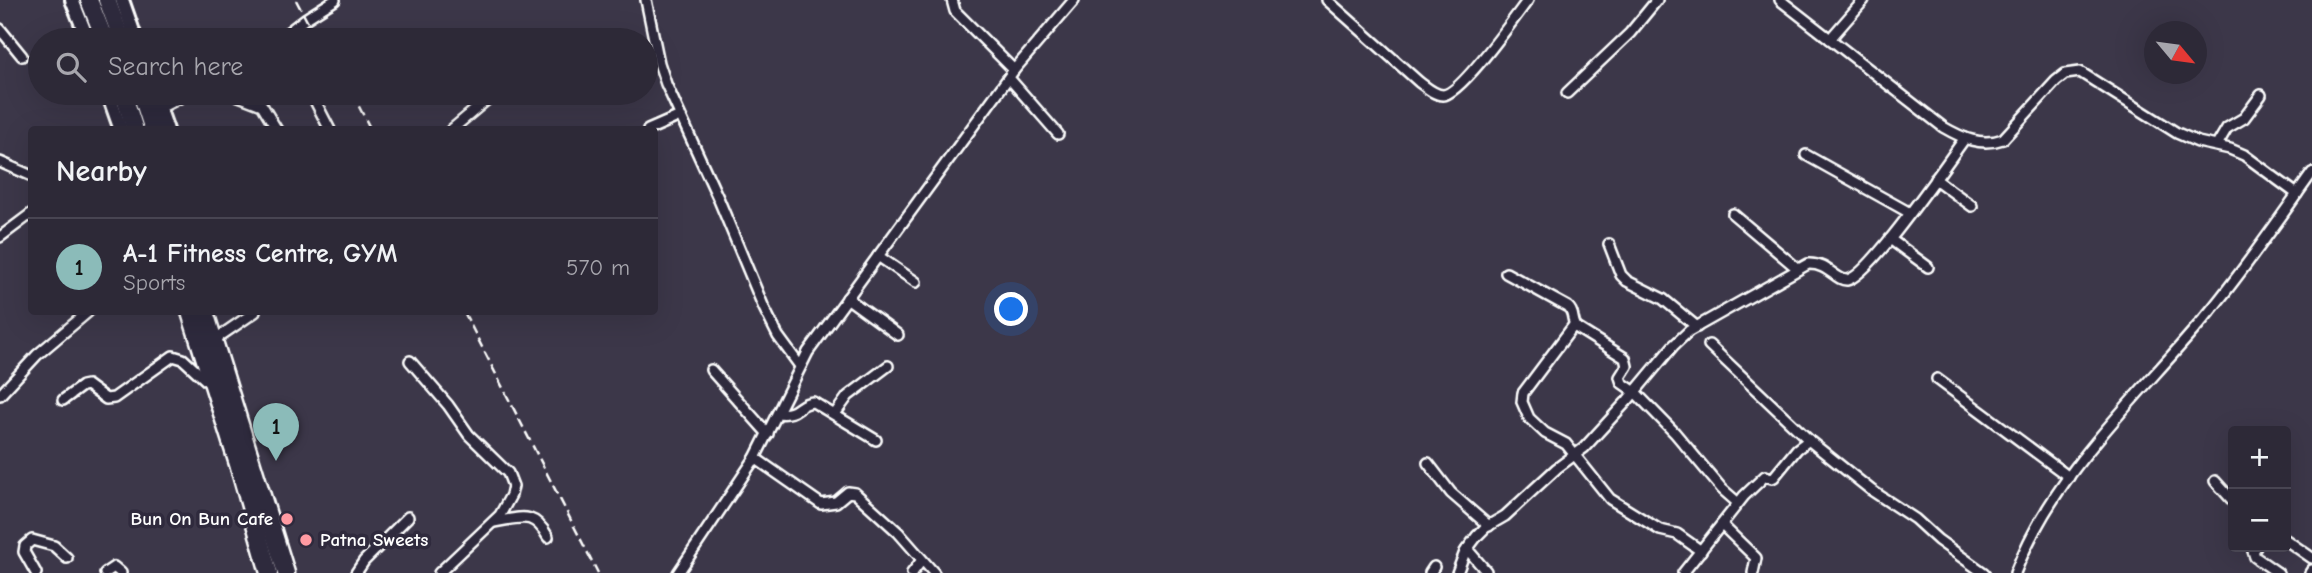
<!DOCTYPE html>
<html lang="en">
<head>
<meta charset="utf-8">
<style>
	:root { --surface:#2d2937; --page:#35313f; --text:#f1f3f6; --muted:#a7a6ad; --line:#484552; --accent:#8bbbb9 }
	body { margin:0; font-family:"Comic Neue",sans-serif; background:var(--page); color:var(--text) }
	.controls { position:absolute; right:21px; bottom:21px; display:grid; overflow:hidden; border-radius:7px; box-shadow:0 7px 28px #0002 }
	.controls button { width:63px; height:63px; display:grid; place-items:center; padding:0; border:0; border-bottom:2px solid var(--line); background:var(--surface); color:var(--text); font:35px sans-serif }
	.compass { position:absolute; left:2144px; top:21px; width:63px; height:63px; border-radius:50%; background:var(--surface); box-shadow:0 7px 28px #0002; rotate:119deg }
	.you { position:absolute; left:1012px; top:310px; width:24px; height:24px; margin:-18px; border:5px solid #fff; border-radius:50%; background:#1a73e8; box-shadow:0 0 0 10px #1a73e833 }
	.badge { display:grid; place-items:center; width:46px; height:46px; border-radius:50%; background:var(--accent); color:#111; font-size:23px; font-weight:700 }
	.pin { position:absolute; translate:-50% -58px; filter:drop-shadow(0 2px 4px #0008) }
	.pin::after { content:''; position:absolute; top:37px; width:24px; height:21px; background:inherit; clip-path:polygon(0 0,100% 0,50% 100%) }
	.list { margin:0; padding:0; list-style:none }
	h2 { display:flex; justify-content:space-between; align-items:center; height:91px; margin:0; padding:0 28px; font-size:30px }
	h2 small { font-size:23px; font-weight:400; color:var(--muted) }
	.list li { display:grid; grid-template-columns:46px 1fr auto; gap:21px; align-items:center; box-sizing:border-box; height:98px; padding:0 28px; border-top:2px solid var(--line) }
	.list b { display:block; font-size:26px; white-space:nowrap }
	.list p { margin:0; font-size:23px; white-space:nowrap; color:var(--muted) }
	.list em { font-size:23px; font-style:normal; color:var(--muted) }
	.icon { flex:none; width:38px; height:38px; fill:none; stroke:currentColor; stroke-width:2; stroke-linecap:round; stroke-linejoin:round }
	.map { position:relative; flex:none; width:2312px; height:573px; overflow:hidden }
	.search { position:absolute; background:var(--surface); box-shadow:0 7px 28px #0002; left:28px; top:28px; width:630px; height:77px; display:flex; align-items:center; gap:18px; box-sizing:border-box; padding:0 24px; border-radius:38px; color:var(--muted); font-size:26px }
	.panel { position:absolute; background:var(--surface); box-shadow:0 7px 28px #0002; left:28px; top:126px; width:630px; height:189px; border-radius:7px }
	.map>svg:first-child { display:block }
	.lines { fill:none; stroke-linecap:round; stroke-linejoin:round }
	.street-casing { stroke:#fff; stroke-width:14 }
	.secondary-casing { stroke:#fff; stroke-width:18 }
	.highway-casing { stroke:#fff; stroke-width:21 }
	.street { stroke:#2f2a3d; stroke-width:9 }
	.secondary { stroke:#2f2a3d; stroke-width:12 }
	.highway { stroke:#2f2a3d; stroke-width:16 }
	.rail { stroke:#fff; stroke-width:2.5; stroke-dasharray:10 5; stroke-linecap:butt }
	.poi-dot { fill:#ff9aa2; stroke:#2f2a3d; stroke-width:2.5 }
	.labels { text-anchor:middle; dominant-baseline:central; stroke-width:7; stroke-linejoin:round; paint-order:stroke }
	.poi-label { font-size:19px; font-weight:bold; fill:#fff; stroke:#2f2a3d; text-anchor:end }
</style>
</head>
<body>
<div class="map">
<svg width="2312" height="573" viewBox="0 0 2312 573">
	<rect width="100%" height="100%" fill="#3c3749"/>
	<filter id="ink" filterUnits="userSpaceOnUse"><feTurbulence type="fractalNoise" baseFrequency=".0143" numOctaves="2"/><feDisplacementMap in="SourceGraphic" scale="14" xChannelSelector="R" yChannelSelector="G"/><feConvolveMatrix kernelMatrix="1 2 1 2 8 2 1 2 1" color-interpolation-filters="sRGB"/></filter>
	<g filter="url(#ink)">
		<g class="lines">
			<defs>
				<g id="street">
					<polyline points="646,0 659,63 666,84 719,200 764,308 778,336 800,366"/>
					<polyline points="952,0 955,11 1014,70"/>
					<path d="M1327,0l92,82c7,5 15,13 24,13 18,-1 72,-78 85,-95"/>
					<path d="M1780,0l163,127c19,11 38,20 60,12l53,-58 9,-7 15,-2 97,61 21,9 32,7 14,6 53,39"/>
					<polyline points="0,29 22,56"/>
					<polyline points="1830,39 1864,0"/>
					<polyline points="278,40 305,19 335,0"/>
					<polyline points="1009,78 1058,134"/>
					<polyline points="231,93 262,105 277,130"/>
					<polyline points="311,93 330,130"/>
					<polyline points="1567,93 1630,33 1657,0"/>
					<polyline points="160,108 189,93"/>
					<polyline points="451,130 489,98"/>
					<polyline points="648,130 680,116"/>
					<polyline points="2217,145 2227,128 2244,118 2261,95"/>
					<polyline points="1806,155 1910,213"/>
					<polyline points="0,162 32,176"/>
					<polyline points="1935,179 1972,206"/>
					<polyline points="1733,214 1798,269"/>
					<polyline points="0,237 32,213"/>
					<polyline points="1890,239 1928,267"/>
					<polyline points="1609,244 1621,275 1627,281 1663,299 1697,327"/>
					<polyline points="878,256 916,282"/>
					<path d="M1506,273l62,34c7,6 3,14 9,21l48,30 2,8 -7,11 2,6 13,9 40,41 47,56 16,14"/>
					<polyline points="847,298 898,335"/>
					<polyline points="1574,325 1523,393 1522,402 1529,418 1545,433 1566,444 1610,499 1660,530 1677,534 1701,551"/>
					<polyline points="214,340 255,312"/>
					<polyline points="1709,345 1811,442 1871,490 1915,519 1938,540 1984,573"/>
					<polyline points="410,361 448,405 469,435 508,473 513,486 511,495 500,515 439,573"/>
					<polyline points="711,370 768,434"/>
					<polyline points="1937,379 2069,477"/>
					<polyline points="0,395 37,355 88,312"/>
					<polyline points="63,400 82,386 87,385 106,399 114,398 173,356 183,359 209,383"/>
					<path d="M778,413c21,3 19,-10 35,-11l63,38"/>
					<polyline points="835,414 848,396 888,366"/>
					<polyline points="755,458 821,504 836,502 848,492 855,493 898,532 934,573"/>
					<polyline points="1428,463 1451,493 1489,526"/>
					<polyline points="2215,481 2233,501"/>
					<path d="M494,522c27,-4 39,-12 54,15"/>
					<polyline points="1722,525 1756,558 1753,573"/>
					<polyline points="2286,540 2312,558"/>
					<polyline points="2256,547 2253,551 2255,557 2278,573"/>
					<polyline points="1467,549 1486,571"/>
					<polyline points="36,573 24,552 25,546 32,540 54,546 67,558"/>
					<polyline points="105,573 114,567 121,573"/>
					<polyline points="356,573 364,561 408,517"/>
					<polyline points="678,573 755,458 808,352 1014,70 1074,0"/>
					<polyline points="912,573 922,560"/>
					<polyline points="1430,573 1434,567"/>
					<path d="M1457,573l8,-21 12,-16 9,-9 19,-11 52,-48 27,-20 44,-48 45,-54 16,-15 119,-67c20,-1 28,17 39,16 22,-3 101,-119 118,-142"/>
					<polyline points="1683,573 1744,496 1765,476 1772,478 1774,477 1797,449 1809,440"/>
					<path d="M2015,573c40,-104 127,-179 196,-263 36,-44 68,-91 101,-137"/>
					<polyline points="2310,573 2312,570"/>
				</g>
				<g id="secondary">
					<polyline points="72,0 88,40"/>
					<polyline points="122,0 136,40"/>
					<polyline points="108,93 121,130"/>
					<polyline points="154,93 167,130"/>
				</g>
				<g id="highway">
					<polyline points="89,0 105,40"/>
					<polyline points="107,0 122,40"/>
					<polyline points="123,93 135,130"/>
					<polyline points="141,93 153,130"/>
					<polyline points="190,312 238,464 269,573"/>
					<polyline points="205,312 286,573"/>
				</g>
			</defs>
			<!-- street casing -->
			<use href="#street" class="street-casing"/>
			<!-- secondary casing -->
			<use href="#secondary" class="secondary-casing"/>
			<!-- highway casing -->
			<use href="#highway" class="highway-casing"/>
			<!-- street -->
			<use href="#street" class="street"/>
			<!-- secondary -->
			<use href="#secondary" class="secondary"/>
			<!-- highway -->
			<use href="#highway" class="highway"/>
			<!-- rail -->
			<g class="rail">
				<polyline points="296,0 317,40"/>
				<polyline points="352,93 371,130"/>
				<polyline points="464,312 598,573"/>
			</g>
		</g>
	</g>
	<!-- markers -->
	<g class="poi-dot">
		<circle cx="287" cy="519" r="7"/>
		<circle cx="306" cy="540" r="7"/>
	</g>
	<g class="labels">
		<!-- poi labels -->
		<g class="poi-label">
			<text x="273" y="519">Bun On Bun Cafe</text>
			<text x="320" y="540" text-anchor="start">Patna Sweets</text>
		</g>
	</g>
</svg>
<div class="controls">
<button>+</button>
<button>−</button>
</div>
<svg class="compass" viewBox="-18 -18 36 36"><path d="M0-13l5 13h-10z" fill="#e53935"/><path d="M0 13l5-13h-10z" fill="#a7a6ad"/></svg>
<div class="you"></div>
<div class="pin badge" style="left:276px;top:461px">1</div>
<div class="search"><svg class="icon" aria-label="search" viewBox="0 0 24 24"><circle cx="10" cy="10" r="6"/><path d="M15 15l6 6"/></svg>Search here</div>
<section class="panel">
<h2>Nearby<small></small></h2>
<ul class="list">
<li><span class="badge">1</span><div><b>A-1 Fitness Centre, GYM</b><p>Sports</p></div><em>570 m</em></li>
</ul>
</section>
</div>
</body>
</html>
